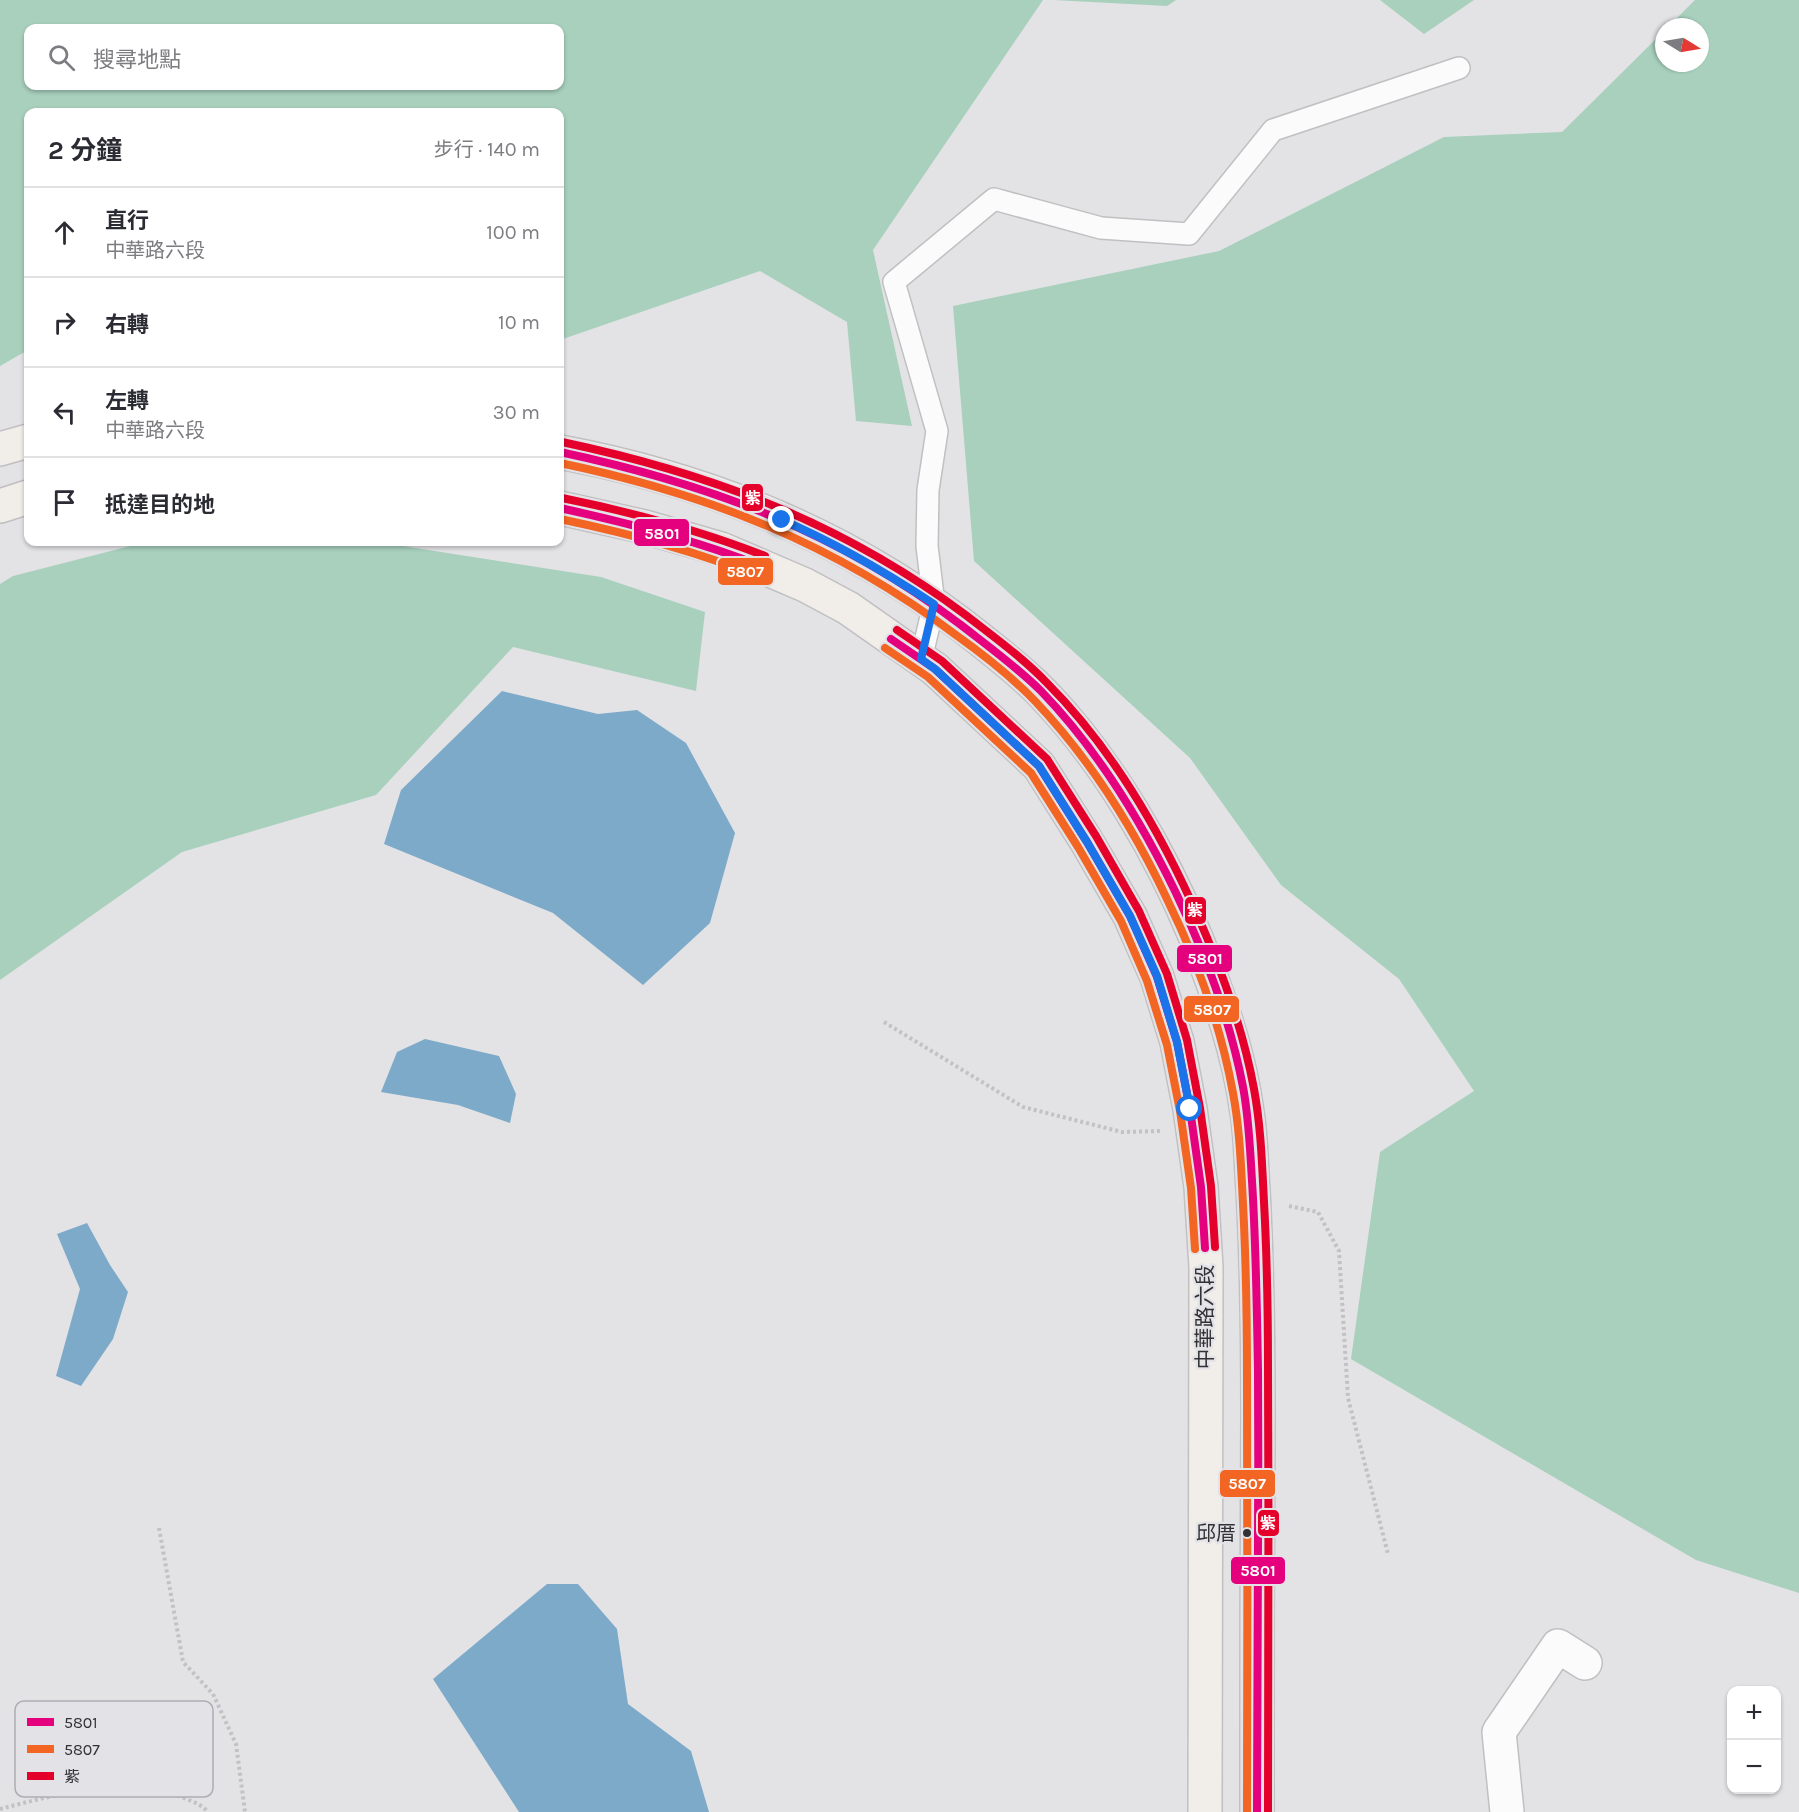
<!DOCTYPE html>
<html lang="zh-TW">
<head>
<meta charset="utf-8">
<style>
	:root { --surface:#fff; --page:#f2f2f3; --text:#2b2b33; --muted:#7c7c81; --line:#e1e1e2 }
	body { margin:0; font-family:Karla,"Noto Sans TC",sans-serif; background:var(--page); color:var(--text) }
	.controls { position:absolute; right:18px; bottom:18px; display:grid; overflow:hidden; border-radius:12px; box-shadow:0 2px 4px #0004 }
	.controls button { width:54px; height:54px; display:grid; place-items:center; padding:0; border:0; border-bottom:2px solid var(--line); background:var(--surface); color:var(--text); font:30px sans-serif }
	.compass { position:absolute; left:1655px; top:18px; width:54px; height:54px; border-radius:50%; background:var(--surface); box-shadow:0 2px 4px #0004; rotate:101deg }
	.stop { position:absolute; width:18px; height:18px; margin:-14px; border:4px solid #1a73e8; border-radius:50%; background:#fff }
	.stop.end { background:#1a73e8; border-color:#fff; box-shadow:0 2px 6px #0008 }
	.list { margin:0; padding:0; list-style:none }
	h2 { display:flex; justify-content:space-between; align-items:center; height:78px; margin:0; padding:0 24px; font-size:26px }
	h2 small { font-size:20px; font-weight:400; color:var(--muted) }
	.list li { display:grid; grid-template-columns:39px 1fr auto; gap:18px; align-items:center; box-sizing:border-box; height:90px; padding:0 24px; border-top:2px solid var(--line) }
	.list b { display:block; font-size:22px; white-space:nowrap }
	.list p { margin:0; font-size:20px; white-space:nowrap; color:var(--muted) }
	.list em { font-size:20px; font-style:normal; color:var(--muted) }
	.icon { flex:none; width:33px; height:33px; fill:none; stroke:currentColor; stroke-width:2; stroke-linecap:round; stroke-linejoin:round }
	.map { position:relative; flex:none; width:1799px; height:1812px; overflow:hidden }
	.search { position:absolute; background:var(--surface); box-shadow:0 2px 4px #0004; left:24px; top:24px; width:540px; height:66px; display:flex; align-items:center; gap:15px; box-sizing:border-box; padding:0 21px; border-radius:12px; color:var(--muted); font-size:22px }
	.panel { position:absolute; background:var(--surface); box-shadow:0 2px 4px #0004; left:24px; top:108px; width:540px; height:438px; border-radius:12px }
	.map>svg:first-child { display:block }
	.forest { fill:#a8d0bd; fill-rule:evenodd }
	.water { fill:#7caac8 }
	.lines { fill:none; stroke-linecap:round; stroke-linejoin:round }
	.lane-casing { stroke:#c0c0c2; stroke-width:24 }
	.street-casing { stroke:#c0c0c2; stroke-width:36 }
	.primary-casing { stroke:#c0c0c2; stroke-width:36 }
	.path { stroke:#c2c2c4; stroke-width:4; stroke-dasharray:3 3; stroke-linecap:butt }
	.lane { stroke:#fbfbfb; stroke-width:21 }
	.street { stroke:#fbfbfb; stroke-width:33 }
	.primary { stroke:#f1ede9; stroke-width:33 }
	.bus-1-casing { stroke:#e2e2e7; stroke-width:12 }
	.bus-2-casing { stroke:#e2e2e7; stroke-width:12 }
	.bus-3-casing { stroke:#e2e2e7; stroke-width:12 }
	.bus-1 { stroke:#e5007d; stroke-width:8 }
	.bus-2 { stroke:#f26522; stroke-width:8 }
	.bus-3 { stroke:#e4002b; stroke-width:8 }
	.route { stroke:#1a73e8; stroke-width:8 }
	.bus-dot { fill:#323235; stroke:#e2e2e7; stroke-width:2 }
	.labels { text-anchor:middle; dominant-baseline:central; stroke-width:4.5; stroke-linejoin:round; paint-order:stroke }
	.bus-label { font-size:20px; fill:#323235; stroke:#e2e2e7; text-anchor:end }
	.street-label { font-size:21px; fill:#323235; stroke:#e2e2e7 }
	.key { fill:#e2e2e7; stroke:#adadb2; stroke-width:1.5 }
	.key-label { font-size:16px; fill:#323235 }
	.line-badge { stroke:#e2e2e7; stroke-width:2 }
	.badge-label { font-size:16px; text-anchor:middle; font-weight:bold; fill:#fff }
</style>
</head>
<body>
<div class="map">
<svg width="1799" height="1812" viewBox="0 0 1799 1812">
	<rect width="100%" height="100%" fill="#e3e3e6"/>
	<!-- forest -->
	<g class="forest">
		<path d="M0,0h1043l-170,250 39,176 -56,-5 -9,-99 -87,-51 -200,69v-228h-532v238l-28,16zM560,28v58h-532v-58z"/>
		<polygon points="1053,0 1176,0 1167,6"/>
		<polygon points="1380,0 1474,0 1424,34"/>
		<polygon points="1695,0 1799,0 1799,1593 1696,1560 1351,1359 1380,1152 1474,1091 1399,979 1281,885 1190,758 974,561 953,306 1219,251 1444,137 1562,132 1664,31 1664,63 1700,63 1700,27 1668,27"/>
		<polygon points="146,542 377,542 601,577 705,612 696,691 513,647 376,795 182,852 0,980 0,584 13,576"/>
	</g>
	<!-- water -->
	<g class="water">
		<polygon points="502,691 598,714 637,710 686,743 735,833 710,923 643,985 553,913 384,844 401,790"/>
		<polygon points="425,1039 499,1056 516,1094 510,1123 458,1105 381,1092 397,1052"/>
		<polygon points="87,1223 110,1265 128,1292 113,1339 81,1386 56,1376 80,1289 57,1234"/>
		<polygon points="547,1584 578,1584 617,1629 628,1704 691,1751 709,1812 519,1812 433,1679"/>
	</g>
	<g class="lines">
		<defs>
			<polyline id="lane" points="921,659 934,604 927,546 928,490 937,431 894,282 994,199 1101,228 1189,234 1273,130 1459,68"/>
			<polyline id="street" points="1507,1812 1499,1732 1558,1646 1585,1663"/>
			<g id="primary">
				<polyline points="0,449 28,441"/>
				<path d="M560,452c155,29 297,88 421,188 22,18 46,36 65,57 62,65 116,158 150,241 22,56 43,114 51,174 4,25 4,52 6,78 4,74 5,149 5,224 -1,133 -1,265 -1,398"/>
				<polyline points="0,506 28,497"/>
				<polyline points="560,508 645,527 721,549 805,585 848,608 935,669 1039,766 1087,842 1130,916 1157,977 1177,1042 1190,1109 1201,1187 1206,1267 1205,1812"/>
			</g>
		</defs>
		<!-- lane casing -->
		<use href="#lane" class="lane-casing"/>
		<!-- street casing -->
		<use href="#street" class="street-casing"/>
		<!-- primary casing -->
		<use href="#primary" class="primary-casing"/>
		<!-- path -->
		<g class="path">
			<polyline points="884,1022 1023,1107 1122,1132 1160,1131"/>
			<polyline points="1289,1206 1318,1212 1339,1251 1348,1398 1388,1554"/>
			<polyline points="159,1528 183,1662 213,1694 236,1744 245,1812"/>
			<path d="M0,1809c57,-15 128,-33 184,-11 9,4 17,6 24,14"/>
		</g>
		<!-- lane -->
		<use href="#lane" class="lane"/>
		<!-- street -->
		<use href="#street" class="street"/>
		<!-- primary -->
		<use href="#primary" class="primary"/>
		<defs>
			<g id="bus-1">
				<path d="M560,452c150,32 278,80 401,173 27,21 56,42 80,66 56,58 99,128 134,200 30,62 55,128 68,196 6,31 7,62 9,94 4,63 5,127 6,190 1,147 -1,294 -1,441"/>
				<path d="M560,508c69,15 136,32 201,58"/>
				<polyline points="891,639 935,669 1039,766 1087,842 1130,916 1157,977 1177,1042 1190,1109 1201,1187 1205,1248"/>
			</g>
			<g id="bus-2">
				<path d="M560,463c148,31 274,80 396,172 28,20 55,41 79,66 55,58 98,126 132,198 30,61 54,128 66,194 7,37 8,74 10,111 3,57 4,114 4,171 1,146 0,291 0,437"/>
				<path d="M560,519c67,14 133,31 197,57"/>
				<polyline points="885,648 928,677 1031,773 1078,847 1121,921 1147,981 1167,1045 1180,1111 1191,1188 1195,1249"/>
			</g>
			<g id="bus-3">
				<path d="M562,442c151,32 281,81 405,174 27,21 56,42 80,67 57,57 101,128 136,201 31,65 58,134 71,205 7,38 8,75 10,113 3,55 4,110 4,166 1,148 0,296 0,444"/>
				<path d="M562,498c69,14 137,32 203,58"/>
				<polyline points="897,630 942,661 1047,759 1096,836 1139,911 1167,974 1187,1040 1200,1108 1211,1186 1215,1247"/>
			</g>
		</defs>
		<!-- bus-1 casing -->
		<use href="#bus-1" class="bus-1-casing"/>
		<!-- bus-2 casing -->
		<use href="#bus-2" class="bus-2-casing"/>
		<!-- bus-3 casing -->
		<use href="#bus-3" class="bus-3-casing"/>
		<!-- bus-1 -->
		<use href="#bus-1" class="bus-1"/>
		<!-- bus-2 -->
		<use href="#bus-2" class="bus-2"/>
		<!-- bus-3 -->
		<use href="#bus-3" class="bus-3"/>
	</g>
	<g class="lines">
		<!-- route -->
		<path class="route" d="M782,520c54,23 103,52 152,84l-13,55 14,10 104,97 48,76 43,74 27,60 20,66 13,67"/>
	</g>
	<!-- markers -->
	<circle class="bus-dot" cx="1247" cy="1533" r="5"/>
	<g class="labels">
		<!-- bus labels -->
		<g class="bus-label">
			<text x="1236" y="1533">邱厝</text>
		</g>
		<!-- street labels -->
		<g class="street-label">
			<text transform="translate(1205 1317) rotate(-90)">中華路六段</text>
		</g>
	</g>
	<!-- legend -->
	<rect x="15" y="1701" width="198" height="96" rx="9" class="key"/>
	<rect x="27" y="1718" width="27" height="8" fill="#e5007d"/>
	<rect x="27" y="1745" width="27" height="8" fill="#f26522"/>
	<rect x="27" y="1772" width="27" height="8" fill="#e4002b"/>
	<g class="key-label">
		<text x="64" y="1728">5801</text>
		<text x="64" y="1755">5807</text>
		<text x="64" y="1782">紫</text>
	</g>
	<g class="line-badge">
		<rect x="741" y="483" width="23" height="29" rx="6" fill="#e4002b"/>
		<rect x="633" y="518" width="57" height="29" rx="6" fill="#e5007d"/>
		<rect x="717" y="557" width="57" height="29" rx="6" fill="#f26522"/>
		<rect x="1184" y="896" width="23" height="29" rx="6" fill="#e4002b"/>
		<rect x="1176" y="944" width="57" height="29" rx="6" fill="#e5007d"/>
		<rect x="1183" y="995" width="57" height="28" rx="6" fill="#f26522"/>
		<rect x="1219" y="1469" width="57" height="29" rx="6" fill="#f26522"/>
		<rect x="1257" y="1509" width="23" height="28" rx="6" fill="#e4002b"/>
		<rect x="1230" y="1556" width="56" height="29" rx="6" fill="#e5007d"/>
	</g>
	<g class="badge-label">
		<text x="753" y="504">紫</text>
		<text x="662" y="539">5801</text>
		<text x="745" y="577">5807</text>
		<text x="1195" y="916">紫</text>
		<text x="1205" y="964">5801</text>
		<text x="1212" y="1015">5807</text>
		<text x="1247" y="1489">5807</text>
		<text x="1268" y="1529">紫</text>
		<text x="1258" y="1576">5801</text>
	</g>
</svg>
<div class="controls">
<button>+</button>
<button>−</button>
</div>
<svg class="compass" viewBox="-18 -18 36 36"><path d="M0-13l5 13h-10z" fill="#e53935"/><path d="M0 13l5-13h-10z" fill="#7c7c81"/></svg>
<div class="stop" style="left:1190px;top:1109px"></div>
<div class="stop end" style="left:782px;top:520px"></div>
<div class="search"><svg class="icon" aria-label="search" viewBox="0 0 24 24"><circle cx="10" cy="10" r="6"/><path d="M15 15l6 6"/></svg>搜尋地點</div>
<section class="panel">
<h2>2 分鐘<small>步行 · 140 m</small></h2>
<ul class="list">
<li><svg class="icon" aria-label="ahead" viewBox="0 0 24 24"><path d="M12 20V5M6 11l6-6 6 6"/></svg><div><b>直行</b><p>中華路六段</p></div><em>100 m</em></li>
<li><svg class="icon" aria-label="right" viewBox="0 0 24 24"><path d="M7 20v-9h11M14 6l5 5-5 5"/></svg><div><b>右轉</b></div><em>10 m</em></li>
<li><svg class="icon" aria-label="left" viewBox="0 0 24 24"><path d="M17 20v-9H6M10 6l-5 5 5 5"/></svg><div><b>左轉</b><p>中華路六段</p></div><em>30 m</em></li>
<li><svg class="icon" aria-label="arrive" viewBox="0 0 24 24"><path d="M6 21V4h12l-3 4 3 4H6"/></svg><div><b>抵達目的地</b></div></li>
</ul>
</section>
</div>
</body>
</html>
